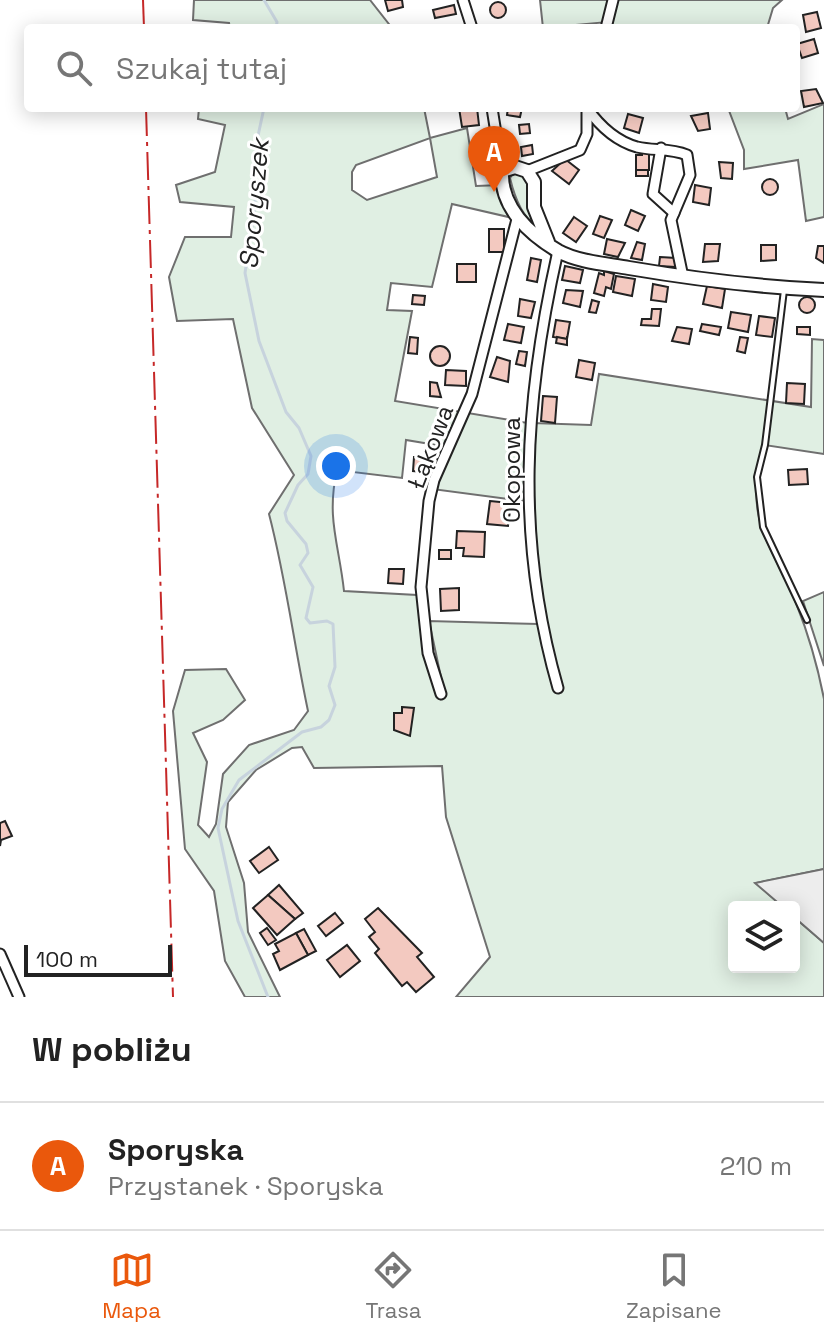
<!DOCTYPE html>
<html lang="pl">
<head>
<meta charset="utf-8">
<style>
	:root { --surface:#fff; --page:#f2f2f2; --text:#222; --muted:#767676; --line:#e0e0e0; --accent:#ea580c }
	body { margin:0; font-family:"Space Grotesk",sans-serif; background:var(--page); color:var(--text) }
	.controls { position:absolute; right:24px; bottom:24px; display:grid; overflow:hidden; border-radius:8px; box-shadow:0 4px 20px #0003 }
	.controls button { width:72px; height:72px; display:grid; place-items:center; padding:0; border:0; border-bottom:2px solid var(--line); background:var(--surface); color:var(--text); font:40px sans-serif }
	.scale { position:absolute; left:24px; bottom:20px; width:148px; box-sizing:border-box; padding-left:8px; border:4px solid #222; border-top:0; font-size:22px; line-height:28px; white-space:nowrap; color:#222; -webkit-text-stroke:6px #fff; paint-order:stroke }
	.you { position:absolute; left:336px; top:466px; width:28px; height:28px; margin:-20px; border:6px solid #fff; border-radius:50%; background:#1a73e8; box-shadow:0 0 0 12px #1a73e833 }
	.badge { display:grid; place-items:center; width:52px; height:52px; border-radius:50%; background:var(--accent); color:#fff; font-size:26px; font-weight:700 }
	.pin { position:absolute; translate:-50% -66px; filter:drop-shadow(0 2px 4px #0008) }
	.pin::after { content:''; position:absolute; top:42px; width:28px; height:24px; background:inherit; clip-path:polygon(0 0,100% 0,50% 100%) }
	.list { margin:0; padding:0; list-style:none }
	h2 { display:flex; justify-content:space-between; align-items:center; height:104px; margin:0; padding:0 32px; font-size:34px }
	h2 small { font-size:26px; font-weight:400; color:var(--muted) }
	.list li { display:grid; grid-template-columns:52px 1fr auto; gap:24px; align-items:center; box-sizing:border-box; height:128px; padding:0 32px; border-top:2px solid var(--line) }
	.list b { display:block; font-size:30px; white-space:nowrap }
	.list p { margin:0; font-size:26px; white-space:nowrap; color:var(--muted) }
	.list em { font-size:26px; font-style:normal; color:var(--muted) }
	.icon { flex:none; width:44px; height:44px; fill:none; stroke:currentColor; stroke-width:2; stroke-linecap:round; stroke-linejoin:round }
	.map { position:relative; flex:none; width:824px; height:997px; overflow:hidden }
	.search { position:absolute; background:var(--surface); box-shadow:0 4px 20px #0003; left:24px; right:24px; top:24px; height:88px; display:flex; align-items:center; gap:20px; box-sizing:border-box; padding:0 28px; border-radius:8px; color:var(--muted); font-size:30px }
	.sheet { height:232px; background:var(--surface) }
	nav { display:flex; justify-content:space-around; align-items:center; box-sizing:border-box; height:112px; border-top:2px solid var(--line); background:var(--surface); font-size:22px; color:var(--muted) }
	nav a { display:grid; justify-items:center; gap:4px }
	nav .on { color:var(--accent) }
	.map>svg:first-child { display:block }
	.green { fill:#e0efe3; stroke:#6f6f6f; stroke-width:2; fill-rule:evenodd }
	.parking { fill:#ededed; stroke:#6f6f6f; stroke-width:2 }
	.lines { fill:none; stroke-linecap:round; stroke-linejoin:round }
	.stream { stroke:#c7d3dd; stroke-width:3 }
	.building { fill:#f3c9c0; stroke:#222; stroke-width:2 }
	.lane-casing { stroke:#222; stroke-width:8 }
	.street-casing { stroke:#222; stroke-width:13 }
	.secondary-casing { stroke:#222; stroke-width:16 }
	.lane { stroke:#fff; stroke-width:4 }
	.street { stroke:#fff; stroke-width:9 }
	.secondary { stroke:#fff; stroke-width:12 }
	.power { stroke:#c62828; stroke-width:2; stroke-dasharray:28 6 4 6; stroke-linecap:butt }
	.labels { text-anchor:middle; dominant-baseline:central; stroke-width:6; stroke-linejoin:round; paint-order:stroke }
	.street-label { font-size:24px; fill:#222; stroke:#fff }
	.water-label { font-size:26px; font-style:italic; fill:#222; stroke:#fff }
</style>
</head>
<body>
<div class="map">
<svg width="824" height="997" viewBox="0 0 824 997">
	<rect width="100%" height="100%" fill="#fff"/>
	<!-- green -->
	<g class="green">
		<polygon points="194,0 370,0 392,28 230,28 229,23 193,20"/>
		<polygon points="540,0 782,0 773,8 767,28 606,28 607,22 543,28"/>
		<polygon points="824,104 824,217 806,221 798,160 744,169 744,150 728,108 785,108 788,119"/>
		<path d="M199,108h225l6,30 37,-10 9,58 25,-1 16,34 -65,-15 -20,83 -41,-4 -4,27 25,1 -17,90 133,22 2,79 -98,-13 16,-42 -42,-7 -4,38 -65,-8c-11,48 2,74 7,121l73,4 24,104 4,-3 -16,-75 109,3 -6,-201 59,2 8,-51 212,33 1,-68 12,1v114l-59,-9c-23,73 4,94 31,158 12,30 22,65 28,96v170l-68,14 27,24h-49v60h60v-50l30,26v54h-368l34,-40 -44,-140 -4,-51 -128,2 -12,-21 -10,1 -36,22 -28,32 -2,25 18,56 4,49 32,65h-35l-20,-36 -11,-70 -29,-42 -12,-138 12,-41 41,-1 19,31 -22,20 -30,13 14,29 -9,63 11,12 7,-13 7,-50 26,-29 45,-15 14,-19c-14,-66 -22,-132 -39,-197l25,-39 -42,-67 -19,-89 -56,2 -8,-44 16,-40h46l3,-30 -54,-5 -4,-17 39,-13 10,-47 -27,-6zM430,138l7,39 -70,23 -15,-10v-18l4,-7z"/>
		<path d="M514,172h7l7,9 8,44c-14,-8 -22,-30 -26,-47z"/>
		<polygon points="824,592 824,666 803,601"/>
	</g>
	<!-- parking -->
	<polygon class="parking" points="824,869 824,943 794,917 794,907 783,907 755,883"/>
	<g class="lines">
		<!-- stream -->
		<g class="stream">
			<polyline points="264,0 277,22 276,28"/>
			<polyline points="264,108 256,145 255,206 245,273 259,341 286,412 299,428 311,456 308,474 298,485 285,513 287,521 306,544 308,553 300,565 313,587 306,618 310,623 327,621 333,624 335,667 329,686 335,705 329,720 321,727 302,732 239,780 222,809 218,828 238,921 268,997"/>
		</g>
	</g>
	<!-- building -->
	<g class="building">
		<polygon points="385,0 402,0 403,7 388,11"/>
		<circle cx="498" cy="10" r="8"/>
		<polygon points="454,5 456,14 435,18 433,10"/>
		<polygon points="817,12 821,28 806,32 803,15"/>
		<polygon points="814,39 818,53 802,58 797,44"/>
		<polygon points="816,89 823,103 804,107 801,91"/>
		<polygon points="459,108 477,108 479,125 462,127"/>
		<polygon points="508,108 522,108 520,117 507,115"/>
		<polygon points="708,113 710,129 698,131 691,116"/>
		<polygon points="628,114 643,118 639,133 624,128"/>
		<polygon points="529,124 530,133 520,134 519,125"/>
		<polygon points="477,135 487,135 490,148 477,150"/>
		<polygon points="532,145 533,154 522,156 521,147"/>
		<polygon points="642,152 649,152 649,170 636,170 636,155 642,155"/>
		<polygon points="565,159 579,170 569,184 552,171"/>
		<polygon points="719,162 733,163 732,179 721,178"/>
		<rect x="636" y="170" width="12" height="6"/>
		<circle cx="770" cy="187" r="8"/>
		<polygon points="695,185 711,188 709,205 693,202"/>
		<polygon points="631,210 645,216 638,231 625,225"/>
		<polygon points="600,216 612,220 604,238 593,234"/>
		<polygon points="574,217 587,226 576,242 563,233"/>
		<rect x="489" y="229" width="15" height="23"/>
		<polygon points="607,239 625,243 618,257 604,254"/>
		<polygon points="637,242 645,244 642,260 631,258"/>
		<polygon points="705,244 720,244 718,261 703,262"/>
		<polygon points="761,245 776,245 776,260 761,261"/>
		<polygon points="818,246 824,246 824,263 816,258"/>
		<polygon points="660,257 676,258 676,267 659,266"/>
		<polygon points="531,258 541,260 537,282 527,280"/>
		<rect x="457" y="264" width="19" height="18"/>
		<polygon points="565,266 583,270 580,283 562,280"/>
		<polygon points="604,271 614,274 611,289 606,287 604,296 594,293 599,273 604,275"/>
		<polygon points="616,276 635,279 632,296 613,292"/>
		<polygon points="653,284 668,287 666,302 651,300"/>
		<polygon points="707,286 725,289 722,308 703,304"/>
		<polygon points="566,290 583,291 580,307 563,303"/>
		<polygon points="413,295 425,296 424,305 412,304"/>
		<circle cx="807" cy="305" r="8"/>
		<polygon points="520,299 535,302 531,318 518,316"/>
		<polygon points="592,300 599,302 596,313 589,312"/>
		<polygon points="652,309 661,309 659,326 641,325 642,319 651,319"/>
		<polygon points="731,312 751,315 748,332 728,328"/>
		<polygon points="759,316 775,318 772,337 756,335"/>
		<polygon points="556,320 570,322 567,339 553,337"/>
		<polygon points="508,324 524,327 521,343 504,340"/>
		<polygon points="702,324 721,327 719,335 700,331"/>
		<polygon points="677,327 692,329 689,344 672,341"/>
		<polygon points="797,327 810,327 810,335 797,334"/>
		<polygon points="567,336 567,345 556,343 557,337 567,339"/>
		<polygon points="410,337 418,338 417,354 408,353"/>
		<polygon points="740,337 748,338 745,353 737,351"/>
		<circle cx="440" cy="356" r="10"/>
		<polygon points="519,351 527,352 525,366 516,364"/>
		<polygon points="497,357 510,361 508,382 490,377"/>
		<polygon points="579,360 595,363 592,380 576,377"/>
		<polygon points="446,370 466,371 466,386 445,385"/>
		<polygon points="430,382 437,383 441,397 430,396"/>
		<polygon points="787,383 805,384 804,404 786,403"/>
		<polygon points="543,396 557,397 555,423 541,421"/>
		<polygon points="414,457 423,458 422,472 413,471"/>
		<polygon points="807,469 808,484 789,485 788,470"/>
		<polygon points="490,501 511,503 508,526 487,524"/>
		<polygon points="457,531 485,532 484,557 463,556 464,548 456,548"/>
		<rect x="439" y="550" width="12" height="9"/>
		<polygon points="389,569 404,569 403,584 388,583"/>
		<polygon points="459,588 459,610 441,611 440,589"/>
		<polygon points="402,707 414,708 410,736 394,730 394,713 402,713"/>
		<polygon points="5,821 12,836 1,840 0,846 0,823"/>
		<polygon points="269,847 278,860 259,873 250,861"/>
		<polygon points="279,885 303,913 295,919 268,895"/>
		<polygon points="268,895 295,919 277,935 253,908"/>
		<polygon points="378,908 422,953 417,957 434,977 416,992 407,982 402,986 375,953 379,949 369,937 375,932 365,919"/>
		<polygon points="335,913 343,923 326,936 318,926"/>
		<polygon points="267,928 276,940 268,945 260,933"/>
		<polygon points="304,929 316,951 308,955 296,933"/>
		<polygon points="296,933 308,955 280,970 273,954 279,951 275,944"/>
		<polygon points="347,945 360,961 340,977 327,960"/>
	</g>
	<g class="lines">
		<defs>
			<polyline id="lane" points="784,290 765,445 757,477 763,527 807,620"/>
			<g id="street">
				<polyline points="463,0 472,28"/>
				<polyline points="606,28 613,0"/>
				<polyline points="492,108 502,171"/>
				<path d="M587,108c12,17 29,33 50,39 17,4 33,1 50,8l3,20 -19,45 12,57"/>
				<polyline points="661,148 653,194 674,213"/>
				<polyline points="527,171 580,150 587,134 587,109"/>
				<path d="M558,251c-34,150 -43,287 0,437"/>
				<polyline points="441,694 428,653 421,587 429,501 434,480 472,394 517,219"/>
				<polyline points="0,954 19,997"/>
			</g>
			<path id="secondary" d="M548,242l-14,-35v-25l-7,-11 -12,-4 -13,4c-2,36 27,63 56,80 20,11 49,13 71,17 65,11 130,19 195,22"/>
		</defs>
		<!-- lane casing -->
		<use href="#lane" class="lane-casing"/>
		<!-- street casing -->
		<use href="#street" class="street-casing"/>
		<!-- secondary casing -->
		<use href="#secondary" class="secondary-casing"/>
		<!-- lane -->
		<use href="#lane" class="lane"/>
		<!-- street -->
		<use href="#street" class="street"/>
		<!-- secondary -->
		<use href="#secondary" class="secondary"/>
		<!-- power -->
		<g class="power">
			<polyline points="143,0 144,28"/>
			<polyline points="146,108 173,997"/>
		</g>
	</g>
	<g class="labels">
		<!-- street labels -->
		<g class="street-label">
			<text transform="translate(430 447) rotate(-69)">Łąkowa</text>
			<text transform="translate(511 470) rotate(-90)">Okopowa</text>
		</g>
		<!-- water labels -->
		<g class="water-label">
			<text transform="translate(254 204) rotate(-85)">Sporyszek</text>
		</g>
	</g>
</svg>
<div class="controls">
<button><svg class="icon" aria-label="layers" viewBox="0 0 24 24"><path d="M12 4l9 5-9 5-9-5zM3 14l9 5 9-5"/></svg></button>
</div>
<div class="scale">100 m</div>
<div class="you"></div>
<div class="pin badge" style="left:494px;top:192px">A</div>
<div class="search"><svg class="icon" aria-label="search" viewBox="0 0 24 24"><circle cx="10" cy="10" r="6"/><path d="M15 15l6 6"/></svg>Szukaj tutaj</div>
</div>
<section class="sheet">
<h2>W pobliżu<small></small></h2>
<ul class="list">
<li><span class="badge">A</span><div><b>Sporyska</b><p>Przystanek · Sporyska</p></div><em>210 m</em></li>
</ul>
</section>
<nav>
<a class="on"><svg class="icon" aria-label="map" viewBox="0 0 24 24"><path d="M3 6l6-2 6 2 6-2v14l-6 2-6-2-6 2zM9 4v14M15 6v14"/></svg>Mapa</a>
<a><svg class="icon" aria-label="directions" viewBox="0 0 24 24"><path d="M12 3l9 9-9 9-9-9zM9 14v-3h6M13 9l2 2-2 2"/></svg>Trasa</a>
<a><svg class="icon" aria-label="saved" viewBox="0 0 24 24"><path d="M7 4h10v16l-5-4-5 4z"/></svg>Zapisane</a>
</nav>
</body>
</html>
